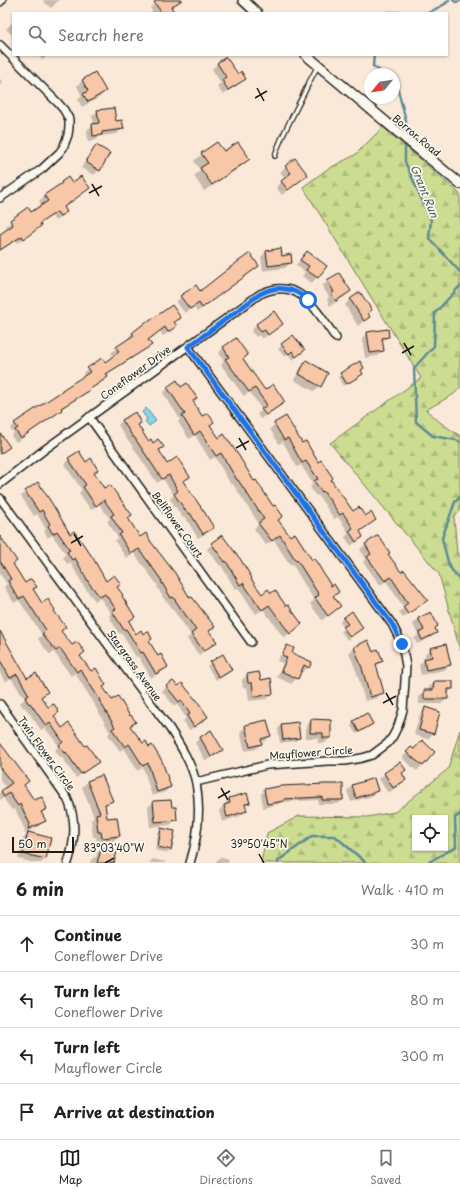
<!DOCTYPE html>
<html lang="en">
<head>
<meta charset="utf-8">
<style>
	:root { --surface:#fff; --page:#f6f6f6; --text:#202124; --muted:#757577; --line:#e0e0e0; --accent:#1c1c1c }
	body { margin:0; font-family:"Playpen Sans",sans-serif; background:var(--page); color:var(--text) }
	.controls { position:absolute; right:12px; bottom:12px; display:grid; overflow:hidden; border-radius:0px; box-shadow:0 1px 3px #0004 }
	.controls button { width:36px; height:36px; display:grid; place-items:center; padding:0; border:0; border-bottom:1px solid var(--line); background:var(--surface); color:var(--text); font:20px sans-serif }
	.compass { position:absolute; left:364px; top:68px; width:36px; height:36px; border-radius:50%; background:var(--surface); box-shadow:0 1px 3px #0004; rotate:240deg }
	.scale { position:absolute; left:12px; bottom:10px; width:62px; box-sizing:border-box; padding-left:4px; border:2px solid #1c1c1c; border-top:0; font-size:11px; line-height:14px; white-space:nowrap; color:#1c1c1c; -webkit-text-stroke:3px #fbf7ec; paint-order:stroke }
	.stop { position:absolute; width:12px; height:12px; margin:-9px; border:3px solid #1a73e8; border-radius:50%; background:#fff }
	.stop.end { background:#1a73e8; border-color:#fff; box-shadow:0 1px 4px #0008 }
	.list { margin:0; padding:0; list-style:none }
	h2 { display:flex; justify-content:space-between; align-items:center; height:52px; margin:0; padding:0 16px; font-size:17px }
	h2 small { font-size:13px; font-weight:400; color:var(--muted) }
	.list li { display:grid; grid-template-columns:26px 1fr auto; gap:12px; align-items:center; box-sizing:border-box; height:56px; padding:0 16px; border-top:1px solid var(--line) }
	.list b { display:block; font-size:15px; white-space:nowrap }
	.list p { margin:0; font-size:13px; white-space:nowrap; color:var(--muted) }
	.list em { font-size:13px; font-style:normal; color:var(--muted) }
	.icon { flex:none; width:22px; height:22px; fill:none; stroke:currentColor; stroke-width:2; stroke-linecap:round; stroke-linejoin:round }
	.map { position:relative; flex:none; width:460px; height:863px; overflow:hidden }
	.search { position:absolute; background:var(--surface); box-shadow:0 1px 3px #0004; left:12px; right:12px; top:12px; height:44px; display:flex; align-items:center; gap:10px; box-sizing:border-box; padding:0 14px; border-radius:0px; color:var(--muted); font-size:15px }
	.sheet { height:276px; background:var(--surface) }
	nav { display:flex; justify-content:space-around; align-items:center; box-sizing:border-box; height:56px; border-top:1px solid var(--line); background:var(--surface); font-size:11px; color:var(--muted) }
	nav a { display:grid; justify-items:center; gap:2px }
	nav .on { color:var(--accent) }
	.map>svg:first-child { display:block }
	.forest { fill:url(#forest-firs); stroke:#747c56; fill-rule:evenodd }
	.water { fill:#88d3e8; stroke:#5d8a96 }
	.shadow { fill:#0003 }
	.lines { fill:none; stroke-linecap:round; stroke-linejoin:round }
	.stream { stroke:#5d8a96; stroke-width:2.5 }
	.building { fill:#f8c7a8; stroke:#1c1c1c }
	.service-casing { stroke:#1c1c1c; stroke-width:6 }
	.minor-casing { stroke:#1c1c1c; stroke-width:10 }
	.tertiary-casing { stroke:#1c1c1c; stroke-width:12 }
	.service { stroke:#fbf7ec; stroke-width:3.5 }
	.minor { stroke:#fbf7ec; stroke-width:7 }
	.tertiary { stroke:#fbf7ec; stroke-width:9 }
	.route { stroke:#1a73e8; stroke-width:5 }
	.ticks { fill:none; stroke:#1c1c1c; stroke-width:1.5 }
	.labels { text-anchor:middle; dominant-baseline:central; stroke-width:3.5; stroke-linejoin:round; paint-order:stroke }
	.street-label { font-size:10px; fill:#1c1c1c; stroke:#fbf7ec }
	.water-label { font-size:11px; font-style:italic; fill:#425c63; stroke:#fbf7ec }
	.ticks-label { font-size:10px; text-anchor:middle; fill:#1c1c1c; stroke:#fbf7ec; stroke-width:3.5; stroke-linejoin:round; paint-order:stroke }
</style>
</head>
<body>
<div class="map">
<svg width="460" height="863" viewBox="0 0 460 863">
	<defs>
		<pattern id="forest-firs" width="22" height="20" patternUnits="userSpaceOnUse"><rect width="22" height="20" fill="#ccdd91"/><path d="M5 1l3.5 6h-7zM16 11l3.5 6h-7z" fill="#afbd7c"/></pattern>
	</defs>
	<rect width="100%" height="100%" fill="#fae9d8"/>
	<filter id="ink" filterUnits="userSpaceOnUse"><feTurbulence type="fractalNoise" baseFrequency=".025" numOctaves="2"/><feDisplacementMap in="SourceGraphic" scale="8" xChannelSelector="R" yChannelSelector="G"/><feConvolveMatrix kernelMatrix="1 2 1 2 8 2 1 2 1" color-interpolation-filters="sRGB"/></filter>
	<g filter="url(#ink)">
		<!-- forest -->
		<g class="forest">
			<polygon points="383,127 460,194 460,388 454,394 426,410 441,423 460,436 460,511 454,517 457,553 460,556 460,650 439,574 330,443 421,378 303,187 326,170 355,155"/>
			<path d="M460,730v133h-199l6,-30 32,-17 68,1 28,-5 53,-43zM415,818h30v30h-30z"/>
		</g>
		<!-- water -->
		<polygon class="water" points="146,408 156,421 149,426 145,421 147,419 142,412"/>
		<!-- shadow -->
		<g class="shadow">
			<polygon points="44,0 59,0 51,8 43,1"/>
			<polygon points="160,0 177,0 178,2 171,8 174,13 153,13 150,8"/>
			<polygon points="13,22 13,36 6,29"/>
			<polygon points="37,55 48,55 43,60"/>
			<polygon points="226,58 237,75 245,79 239,84 223,95 217,86 221,83 212,69 217,64"/>
			<polygon points="95,73 105,91 100,97 82,107 78,100 82,96 77,86 82,81"/>
			<polygon points="0,79 3,82 0,86"/>
			<polygon points="98,111 115,122 122,129 117,134 100,136 96,140 88,141 87,130 94,124 92,116"/>
			<polygon points="96,146 99,170 94,175 81,168 91,152"/>
			<polygon points="202,154 249,159 242,166 204,191 194,176 200,170 194,161"/>
			<polygon points="286,167 306,175 282,195 276,187 285,178 280,172"/>
			<polygon points="68,178 72,184 88,188 83,193 63,208 66,212 61,217 55,221 52,216 39,224 35,230 18,243 16,240 0,251 0,235 8,230 6,226 27,209 31,213 42,205 39,201"/>
			<polygon points="266,252 281,257 291,262 285,268 263,271 261,257"/>
			<polygon points="302,257 326,266 312,283 302,276 305,272 296,265"/>
			<polygon points="258,266 253,270 197,312 194,307 185,313 176,302 181,297 200,292"/>
			<polygon points="328,281 350,291 344,297 330,306 327,300 329,297 322,286"/>
			<polygon points="360,294 369,317 358,326 345,305 350,300"/>
			<polygon points="274,313 276,329 262,339 259,335 256,337 251,331 256,325"/>
			<polygon points="180,318 174,323 176,326 171,331 163,336 160,331 148,341 151,345 146,349 106,375 107,377 102,382 88,391 83,395 61,409 56,414 16,442 11,436 14,433 10,429 15,424 58,395 62,391 85,376 83,373 88,368 104,364 114,357 111,353 129,339 128,338 132,333"/>
			<polygon points="367,333 388,337 381,342 383,351 377,356 365,358 362,338"/>
			<polygon points="293,336 300,353 293,360 288,354 285,357 278,349"/>
			<polygon points="236,339 242,360 264,391 284,402 279,407 260,419 257,414 262,410 250,392 244,396 221,365 224,361 219,353 223,348"/>
			<polygon points="307,362 320,386 314,391 294,380 301,367"/>
			<polygon points="360,370 362,373 359,377 343,386 338,377 341,374"/>
			<polygon points="168,388 192,402 202,418 210,425 289,537 311,561 331,588 338,592 333,597 340,606 322,620 310,604 314,600 292,564 290,565 274,540 266,545 254,529 259,524 233,484 231,485 215,457 210,460 195,435 189,439 178,422 180,419 163,393"/>
			<polygon points="285,418 302,444 318,464 353,512 375,520 359,532 362,537 351,546 345,537 349,533 338,517 334,519 318,495 316,496 310,487 313,484 301,465 297,467 283,442 279,444 270,429 275,424"/>
			<polygon points="123,420 137,425 147,443 162,447 158,451 167,465 188,477 182,482 212,528 208,532 198,538 185,517 183,518 170,499 174,495 163,479 157,483 129,441 128,441 118,425"/>
			<polygon points="69,459 93,474 127,518 140,538 213,627 209,632 211,646 199,655 187,639 191,635 167,601 166,602 157,587 158,586 134,553 126,558 115,541 118,538 107,521 110,519 99,504 91,510 79,493 82,490 64,464"/>
			<polygon points="26,492 70,536 106,582 120,584 117,588 134,617 128,622 136,635 148,642 157,657 167,667 163,671 151,678 138,656 136,657 121,633 119,634 109,616 111,613 100,598 95,601 85,588 70,562 67,564 63,557 66,554 52,535 48,538 44,531 46,529 37,514 34,516 21,496"/>
			<polygon points="221,536 262,595 286,608 301,624 284,638 263,609 256,614 238,588 235,589 221,565 220,566 207,549"/>
			<polygon points="378,536 387,554 401,573 426,600 403,618 399,612 404,608 386,581 380,585 363,562 366,559 360,549 365,545"/>
			<polygon points="0,538 16,561 12,565 25,584 36,587 32,590 60,632 102,687 112,702 135,722 130,727 170,787 165,792 152,796 143,767 138,771 124,748 120,751 108,735 110,732 95,706 95,705 75,673 71,676 54,652 50,655 38,639 42,635 19,600 14,603 4,587 7,584 0,574"/>
			<polygon points="431,613 436,633 430,638 417,644 414,639 418,635 413,624 418,619"/>
			<polygon points="343,618 362,628 347,640 341,631 344,628 340,622"/>
			<polygon points="0,633 26,680 47,692 40,698 48,709 58,712 54,716 62,729 85,747 98,762 93,766 76,778 61,756 60,757 55,750 59,746 45,728 41,730 25,707 24,708 20,703 25,699 11,678 5,682 0,673"/>
			<polygon points="367,642 372,653 382,661 376,666 382,693 377,698 365,701 357,673 349,653 354,647"/>
			<polygon points="287,646 291,653 308,667 303,672 300,671 297,678 291,684 277,677 283,663 277,661 280,655 288,659 288,657 281,654"/>
			<polygon points="431,648 450,665 444,670 421,675 419,665 424,660 426,659 425,654"/>
			<polygon points="211,663 231,670 227,674 216,680 207,666"/>
			<polygon points="247,675 260,681 272,693 267,699 249,701 247,687 243,688 242,680"/>
			<polygon points="434,682 452,682 452,689 447,694 447,699 441,704 419,704 419,696 425,691 429,691 429,687"/>
			<polygon points="167,687 207,717 203,722 189,730 183,721 186,718 177,704 174,706 162,691"/>
			<polygon points="426,709 433,733 428,739 414,735 420,714"/>
			<polygon points="311,720 330,721 330,738 325,743 318,743 318,738 305,738 306,726"/>
			<polygon points="354,722 372,724 369,727 356,734 351,726"/>
			<polygon points="281,725 299,737 296,741 280,743 278,729"/>
			<polygon points="246,726 270,736 265,741 261,742 261,743 256,749 245,751 240,732"/>
			<polygon points="211,731 221,750 216,755 206,761 195,743 200,737"/>
			<polygon points="0,744 23,786 34,802 46,808 41,814 44,821 39,826 24,834 25,830 15,809 12,810 3,798 0,800 0,793 7,788 0,780"/>
			<polygon points="411,748 414,750 434,752 417,771 402,758"/>
			<polygon points="384,774 401,774 405,780 400,785 388,793 379,779"/>
			<polygon points="101,776 111,801 105,806 106,819 119,836 113,841 97,843 96,837 93,837 91,820 94,817 82,787 87,782"/>
			<polygon points="353,786 377,790 372,796 351,802 347,791"/>
			<polygon points="281,787 342,800 338,804 318,804 318,800 281,802 279,804 263,808 261,794 265,790"/>
			<polygon points="229,799 249,802 244,807 246,811 240,816 222,822 219,811"/>
			<polygon points="154,802 176,820 170,825 150,827 148,807"/>
			<polygon points="161,830 170,849 167,853 155,850 158,833"/>
			<polygon points="28,833 50,838 45,859 41,863 35,863 18,859 23,839"/>
			<polygon points="102,848 113,863 89,863 94,857 96,858 97,853"/>
			<polygon points="220,857 229,860 228,863 215,863"/>
			<polygon points="153,859 166,862 165,863 149,863"/>
		</g>
		<g class="lines">
			<!-- stream -->
			<g class="stream">
				<polyline points="453,0 456,2 460,1"/>
				<polyline points="388,13 390,12 402,13"/>
				<polyline points="428,13 445,4 449,0"/>
				<polyline points="374,55 373,66 384,74"/>
				<polyline points="394,81 396,82 406,121 405,135"/>
				<polyline points="405,142 405,162 431,220 429,238 460,272"/>
				<polyline points="460,286 435,313 434,346 414,368 416,422 433,436 456,440 460,442"/>
				<polyline points="460,497 455,502 442,538 449,566 460,581"/>
				<polyline points="278,863 278,861 312,836 335,836 364,861 365,863"/>
				<polyline points="427,863 456,847 455,818 460,814"/>
			</g>
		</g>
		<!-- building -->
		<g class="building">
			<polygon points="158,0 182,0 171,7 175,13 162,13 154,2"/>
			<polygon points="226,57 238,74 241,71 246,79 228,90 222,80 226,77 217,63"/>
			<polygon points="95,72 106,91 88,102 83,94 88,91 82,80"/>
			<polygon points="114,108 116,121 122,120 124,129 102,132 102,135 93,136 92,124 99,123 97,110"/>
			<polygon points="217,142 224,151 238,142 250,159 212,185 200,168 208,163 201,153"/>
			<polygon points="96,145 110,153 100,171 86,162"/>
			<polygon points="295,158 308,175 288,190 281,181 291,173 285,166"/>
			<polygon points="81,176 90,188 64,207 67,212 60,216 57,212 40,223 41,226 24,239 22,236 0,250 0,234 13,225 10,220 28,207 31,212 48,201 44,195 62,183 61,182 68,177 72,183"/>
			<polygon points="281,248 282,256 291,254 292,263 268,266 266,251"/>
			<polygon points="307,251 327,266 318,278 306,270 309,266 300,260"/>
			<polygon points="250,253 259,266 202,308 199,303 190,309 180,296 196,285 200,291 228,269"/>
			<polygon points="339,273 351,291 336,301 331,294 334,292 327,280"/>
			<polygon points="360,292 372,310 368,313 370,317 364,321 350,299"/>
			<polygon points="172,305 181,318 174,322 177,326 168,332 165,327 148,340 152,345 106,374 108,377 89,390 89,391 61,408 62,410 21,438 15,430 18,428 14,423 62,391 62,390 90,372 87,368 102,358 105,362 119,352 116,347 134,335 132,333 147,321 148,322"/>
			<polygon points="274,311 283,324 268,335 265,330 261,332 256,324"/>
			<polygon points="388,329 389,337 382,338 384,351 370,353 367,332"/>
			<polygon points="293,335 305,350 296,357 292,351 289,354 281,344"/>
			<polygon points="236,338 248,355 243,359 265,390 273,384 285,402 266,415 261,409 267,405 255,388 249,392 225,359 229,357 223,347"/>
			<polygon points="306,360 328,373 321,387 299,374"/>
			<polygon points="360,361 364,368 361,370 363,374 347,384 340,373"/>
			<polygon points="177,380 181,387 187,383 197,398 193,401 202,416 208,413 214,422 210,425 219,438 224,434 239,456 254,481 256,480 273,506 275,505 283,516 278,520 290,536 295,533 312,560 314,558 331,586 334,584 339,592 333,596 341,606 328,616 315,598 319,595 297,560 296,561 280,535 272,541 258,523 264,519 238,480 237,480 221,453 216,456 200,431 194,435 182,416 185,414 167,387"/>
			<polygon points="135,412 141,423 138,425 148,441 151,439 153,443 158,439 164,447 159,450 167,464 177,457 190,477 183,481 205,513 214,528 203,534 190,513 188,514 174,494 178,491 169,475 162,479 134,437 133,437 122,420"/>
			<polygon points="286,416 302,443 306,441 318,462 321,460 333,478 331,480 353,511 359,507 365,516 371,512 376,520 360,531 363,537 356,542 349,531 353,528 343,513 340,515 323,491 322,492 314,481 318,479 306,461 302,463 288,438 284,440 274,423"/>
			<polygon points="0,433 10,447 0,454"/>
			<polygon points="79,451 86,462 91,458 98,470 94,473 104,488 110,485 132,515 128,518 140,537 146,533 151,542 175,573 190,598 192,597 215,627 209,631 217,642 204,651 191,634 196,630 173,597 171,598 161,581 162,581 139,549 131,554 119,535 122,533 111,516 114,514 104,500 96,506 83,487 86,485 68,458"/>
			<polygon points="38,482 53,505 70,534 74,531 93,558 106,581 114,575 121,584 117,587 123,595 122,596 135,617 129,621 136,634 141,630 143,634 148,631 152,639 149,641 158,656 161,654 168,667 156,674 143,652 141,653 126,629 124,630 112,611 116,609 105,594 100,597 89,583 75,558 72,560 67,552 70,550 57,531 53,534 48,526 50,524 42,510 39,512 25,491"/>
			<polygon points="222,535 241,560 252,578 251,579 262,594 268,589 271,593 275,590 286,606 288,605 302,624 290,634 269,605 262,610 243,583 240,585 226,561 225,562 211,543"/>
			<polygon points="378,535 390,553 388,554 401,572 404,570 428,600 408,614 403,607 408,603 391,577 385,581 367,557 371,554 365,544"/>
			<polygon points="0,536 17,561 13,564 25,583 31,579 37,587 33,589 42,603 48,599 55,610 54,611 66,627 61,631 72,645 77,642 85,652 80,656 91,671 96,668 106,685 103,687 112,700 118,696 130,716 131,715 136,722 130,726 143,743 146,741 149,747 152,745 162,761 171,787 157,792 148,763 143,766 129,744 125,747 112,729 115,727 99,700 100,700 80,669 77,672 60,648 56,651 42,634 46,630 24,596 19,599 8,581 11,579 0,561"/>
			<polygon points="352,611 363,628 350,637 343,627 348,624 343,618"/>
			<polygon points="431,612 438,626 435,628 437,633 422,640 419,633 424,630 418,618"/>
			<polygon points="0,631 27,678 36,673 48,692 41,697 48,707 54,704 59,712 54,716 62,728 69,723 85,746 87,745 99,762 81,774 66,752 65,753 59,745 63,742 50,723 46,726 30,703 29,704 25,698 29,695 17,674 10,678 0,660"/>
			<polygon points="368,640 373,652 378,649 383,661 376,664 384,693 370,697 362,668 354,647"/>
			<polygon points="446,644 451,665 426,670 424,659 432,657 430,648"/>
			<polygon points="287,645 294,648 292,653 312,662 309,668 304,665 298,679 281,671 287,658 282,655"/>
			<polygon points="223,654 232,670 219,678 210,662"/>
			<polygon points="259,672 261,680 271,678 273,694 254,697 252,683 248,683 247,674"/>
			<polygon points="173,681 178,686 182,683 195,699 196,699 208,717 194,727 187,716 190,714 181,700 179,702 166,686"/>
			<polygon points="434,681 453,681 453,689 448,689 448,699 424,699 424,690 433,690"/>
			<polygon points="425,707 440,712 434,734 419,730"/>
			<polygon points="367,713 373,724 359,732 353,721"/>
			<polygon points="311,719 331,720 331,738 323,738 323,733 310,733"/>
			<polygon points="267,720 271,736 261,739 262,744 250,747 245,725"/>
			<polygon points="298,722 300,738 283,740 281,724"/>
			<polygon points="211,730 223,750 211,757 200,737"/>
			<polygon points="422,740 435,752 423,766 406,752 411,747 414,749"/>
			<polygon points="0,743 29,781 24,785 34,800 42,797 47,809 41,812 46,821 28,829 30,824 20,804 18,806 9,793 4,797 1,791 12,783 0,768"/>
			<polygon points="400,762 406,770 402,773 406,780 393,788 384,773"/>
			<polygon points="102,775 113,801 105,804 107,818 117,817 120,836 102,838 101,832 98,832 96,814 100,813 87,781"/>
			<polygon points="374,778 378,791 356,798 352,785"/>
			<polygon points="325,784 343,784 343,800 322,800 322,797 284,799 284,801 267,804 264,789 281,786"/>
			<polygon points="247,793 250,803 245,804 247,811 227,817 224,805 230,803 229,798"/>
			<polygon points="171,800 172,807 176,807 177,820 155,822 153,801"/>
			<polygon points="161,828 175,831 171,850 158,847"/>
			<polygon points="28,832 51,838 46,859 23,854"/>
			<polygon points="102,847 117,851 114,863 97,863"/>
		</g>
		<g class="lines">
			<defs>
				<path id="service" d="M275,156c5,-18 15,-34 23,-51 7,-13 12,-26 20,-39"/>
				<g id="minor">
					<polyline points="0,2 2,0"/>
					<polyline points="0,45 58,103 64,110 69,119 69,127 68,135 63,148 59,153 42,169 0,198"/>
					<polyline points="188,347 392,624 402,644 406,666 403,710 398,726 393,736 388,743 372,755 362,758 345,761 328,761 267,765 196,782"/>
					<polyline points="89,417 251,642"/>
					<path d="M0,484l44,-34 216,-156c40,-19 56,17 76,44"/>
					<path d="M0,498l170,231c10,16 22,35 26,54 5,26 2,54 -6,80"/>
					<path d="M0,704l67,94c10,22 8,43 1,65"/>
				</g>
				<g id="tertiary">
					<polyline points="243,0 257,13"/>
					<polyline points="306,55 460,184"/>
				</g>
			</defs>
			<!-- service casing -->
			<use href="#service" class="service-casing"/>
			<!-- minor casing -->
			<use href="#minor" class="minor-casing"/>
			<!-- tertiary casing -->
			<use href="#tertiary" class="tertiary-casing"/>
			<!-- service -->
			<use href="#service" class="service"/>
			<!-- minor -->
			<use href="#minor" class="minor"/>
			<!-- tertiary -->
			<use href="#tertiary" class="tertiary"/>
		</g>
	</g>
	<g class="lines" filter="url(#ink)">
		<!-- route -->
		<path class="route" d="M308,300c-15,-13 -31,-15 -48,-6l-72,53 204,277 10,20"/>
	</g>
	<!-- ticks -->
	<path class="ticks" d="M257,88l7,13M255,98l12,-7M92,184l7,12M89,193l13,-7M404,343l7,12M402,353l12,-7M239,438l7,12M236,448l13,-7M74,534l7,12M71,543l12,-7M386,693l7,12M383,703l13,-7M221,788l7,12M218,798l12,-7M259,854l5,9M105,863l9,-5"/>
	<g class="labels">
		<!-- street labels -->
		<g class="street-label">
			<text transform="translate(417 135) rotate(40)">Borror Road</text>
			<text transform="translate(135 372) rotate(-36)">Coneflower Drive</text>
			<text transform="translate(178 524) rotate(54)">Bellflower Court</text>
			<text transform="translate(135 665) rotate(54)">Stargrass Avenue</text>
			<text transform="translate(311 752) rotate(-4)">Mayflower Circle</text>
			<text transform="translate(47 753) rotate(54)">Twin Flower Circle</text>
		</g>
		<!-- water labels -->
		<g class="water-label">
			<text transform="translate(425 191) rotate(68)">Grant Run</text>
		</g>
	</g>
	<g class="ticks-label">
		<text x="259" y="848">39°50'45"N</text>
		<text x="114" y="852">83°03'40"W</text>
	</g>
</svg>
<div class="controls">
<button><svg class="icon" aria-label="locate" viewBox="0 0 24 24"><circle cx="12" cy="12" r="6"/><path d="M12 2v4M12 18v4M2 12h4M18 12h4"/></svg></button>
</div>
<svg class="compass" viewBox="-18 -18 36 36"><path d="M0-13l5 13h-10z" fill="#e53935"/><path d="M0 13l5-13h-10z" fill="#757577"/></svg>
<div class="scale">50 m</div>
<div class="stop" style="left:308px;top:300px"></div>
<div class="stop end" style="left:402px;top:644px"></div>
<div class="search"><svg class="icon" aria-label="search" viewBox="0 0 24 24"><circle cx="10" cy="10" r="6"/><path d="M15 15l6 6"/></svg>Search here</div>
</div>
<section class="sheet">
<h2>6 min<small>Walk · 410 m</small></h2>
<ul class="list">
<li><svg class="icon" aria-label="ahead" viewBox="0 0 24 24"><path d="M12 20V5M6 11l6-6 6 6"/></svg><div><b>Continue</b><p>Coneflower Drive</p></div><em>30 m</em></li>
<li><svg class="icon" aria-label="left" viewBox="0 0 24 24"><path d="M17 20v-9H6M10 6l-5 5 5 5"/></svg><div><b>Turn left</b><p>Coneflower Drive</p></div><em>80 m</em></li>
<li><svg class="icon" aria-label="left" viewBox="0 0 24 24"><path d="M17 20v-9H6M10 6l-5 5 5 5"/></svg><div><b>Turn left</b><p>Mayflower Circle</p></div><em>300 m</em></li>
<li><svg class="icon" aria-label="arrive" viewBox="0 0 24 24"><path d="M6 21V4h12l-3 4 3 4H6"/></svg><div><b>Arrive at destination</b></div></li>
</ul>
</section>
<nav>
<a class="on"><svg class="icon" aria-label="map" viewBox="0 0 24 24"><path d="M3 6l6-2 6 2 6-2v14l-6 2-6-2-6 2zM9 4v14M15 6v14"/></svg>Map</a>
<a><svg class="icon" aria-label="directions" viewBox="0 0 24 24"><path d="M12 3l9 9-9 9-9-9zM9 14v-3h6M13 9l2 2-2 2"/></svg>Directions</a>
<a><svg class="icon" aria-label="saved" viewBox="0 0 24 24"><path d="M7 4h10v16l-5-4-5 4z"/></svg>Saved</a>
</nav>
</body>
</html>
